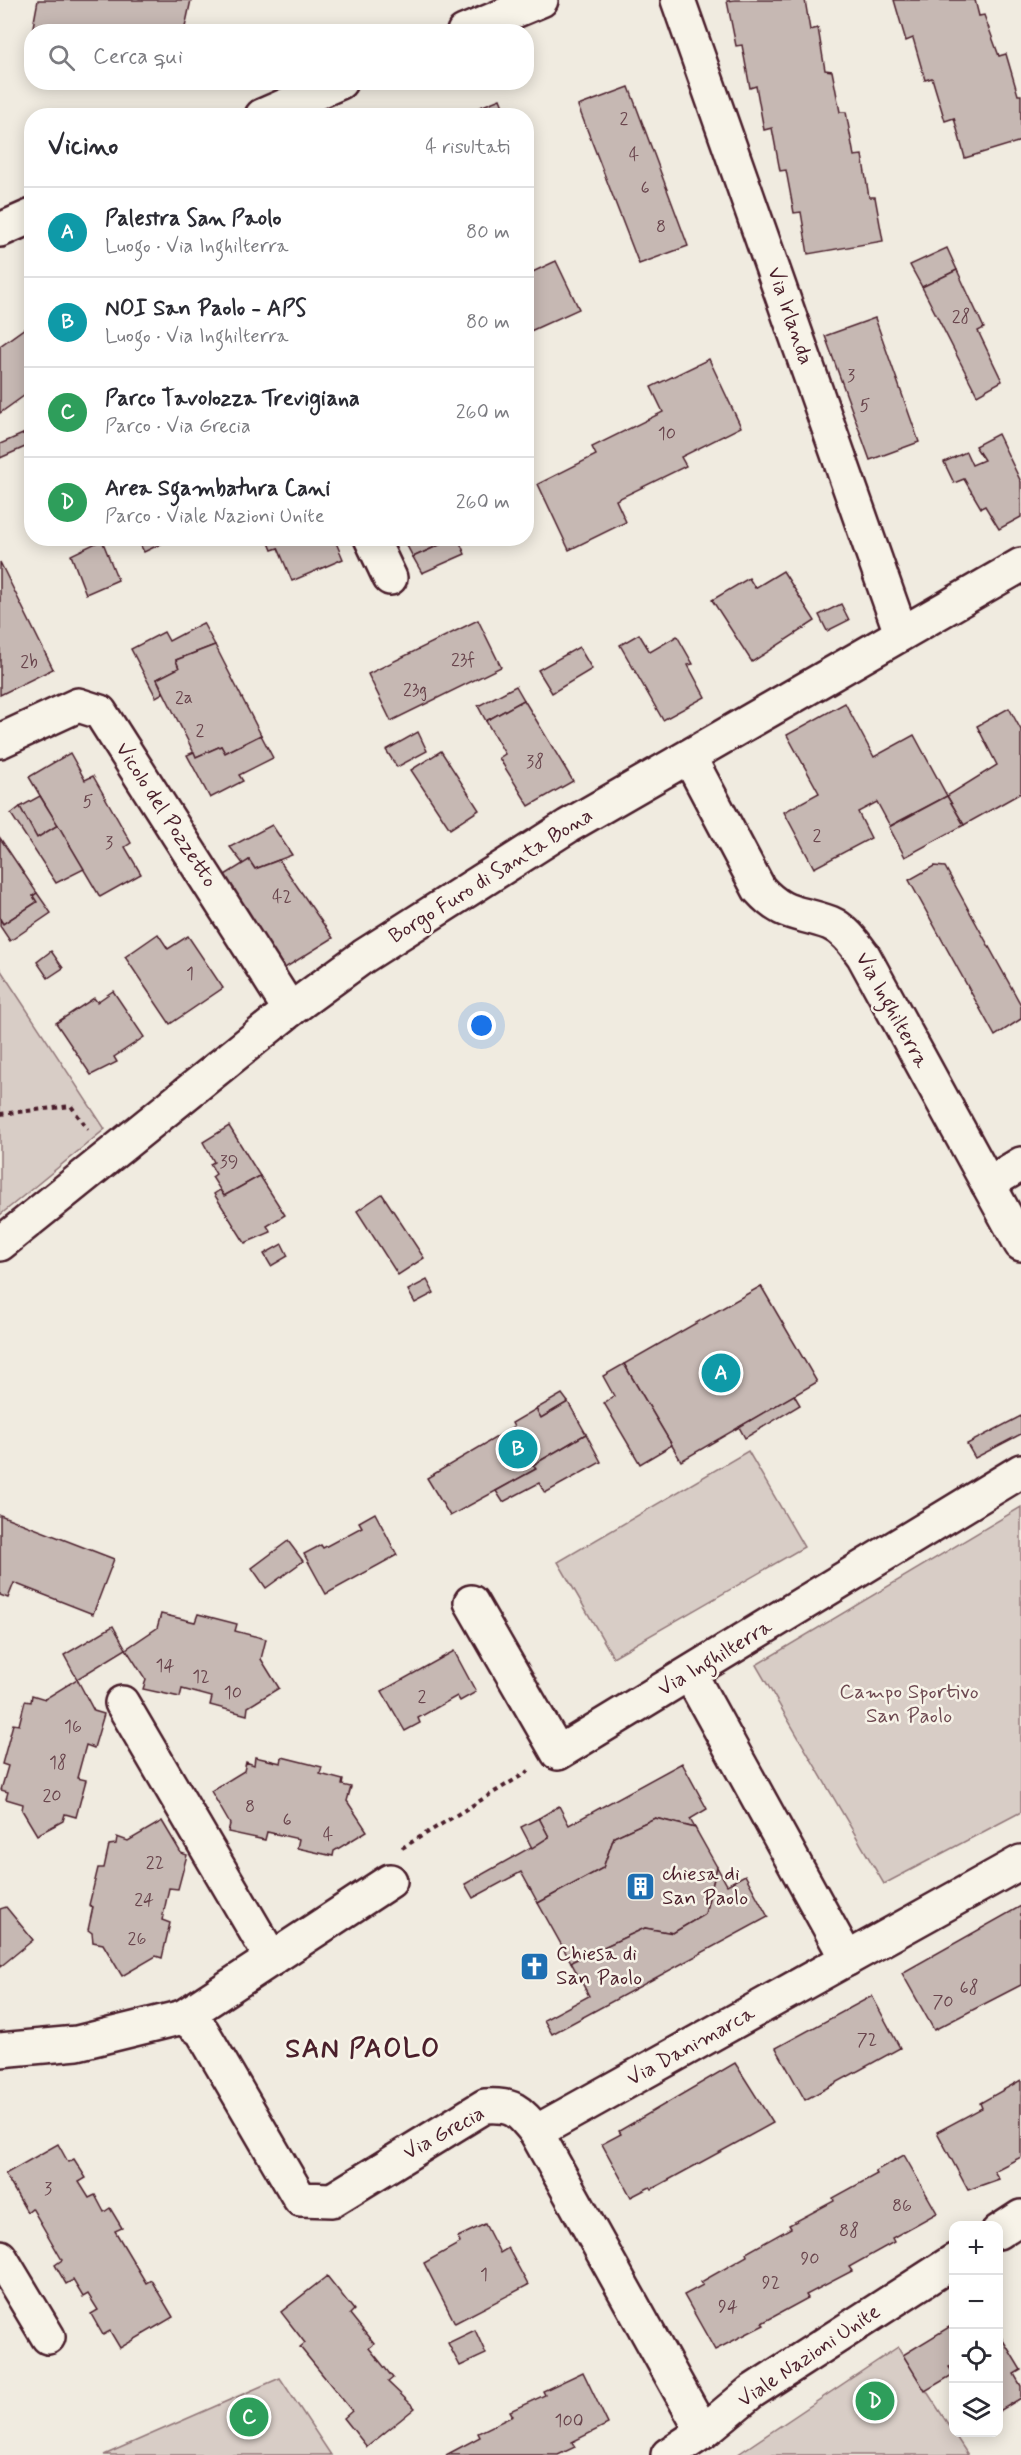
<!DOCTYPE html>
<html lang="it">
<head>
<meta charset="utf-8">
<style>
	:root { --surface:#fff; --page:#f7f7f7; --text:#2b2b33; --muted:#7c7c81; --line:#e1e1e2; --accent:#1f6fb2 }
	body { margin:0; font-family:Mynerve,sans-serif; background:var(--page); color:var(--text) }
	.controls { position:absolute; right:18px; bottom:18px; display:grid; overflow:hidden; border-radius:12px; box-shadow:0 3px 15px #0003 }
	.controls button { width:54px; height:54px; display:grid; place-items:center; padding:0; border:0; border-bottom:2px solid var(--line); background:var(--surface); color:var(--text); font:30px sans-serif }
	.you { position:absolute; left:482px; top:1026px; width:21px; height:21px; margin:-15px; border:4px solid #fff; border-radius:50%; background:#1a73e8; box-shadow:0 0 0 9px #1a73e833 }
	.badge { display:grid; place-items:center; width:39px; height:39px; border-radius:50%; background:var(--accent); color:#fff; font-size:20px; font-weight:700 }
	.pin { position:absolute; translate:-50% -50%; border:3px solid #fff; box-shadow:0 2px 6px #0006 }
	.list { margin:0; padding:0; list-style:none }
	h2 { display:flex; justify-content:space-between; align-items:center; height:78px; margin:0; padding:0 24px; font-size:26px }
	h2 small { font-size:20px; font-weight:400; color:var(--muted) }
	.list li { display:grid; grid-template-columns:39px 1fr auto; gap:18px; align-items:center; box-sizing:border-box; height:90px; padding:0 24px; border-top:2px solid var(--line) }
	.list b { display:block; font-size:22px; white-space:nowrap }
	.list p { margin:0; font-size:20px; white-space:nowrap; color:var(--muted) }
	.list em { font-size:20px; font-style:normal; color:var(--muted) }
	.icon { flex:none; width:33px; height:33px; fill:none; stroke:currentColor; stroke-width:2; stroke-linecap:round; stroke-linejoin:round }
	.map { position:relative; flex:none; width:1021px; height:2455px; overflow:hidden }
	.search { position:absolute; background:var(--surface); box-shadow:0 3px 15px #0003; left:24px; top:24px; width:510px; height:66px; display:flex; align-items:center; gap:15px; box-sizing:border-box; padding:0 21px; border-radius:24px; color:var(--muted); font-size:22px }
	.panel { position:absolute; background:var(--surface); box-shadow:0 3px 15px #0003; left:24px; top:108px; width:510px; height:438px; border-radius:24px }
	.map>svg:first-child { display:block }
	.green { fill:#d8cdc6; stroke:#917678; stroke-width:1.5 }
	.building { fill:#c6b8b3; stroke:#4a1f2b; stroke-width:1.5 }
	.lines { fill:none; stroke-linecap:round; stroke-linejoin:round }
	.minor-casing { stroke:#4a1f2b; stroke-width:38 }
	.path { stroke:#4a1f2b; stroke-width:4; stroke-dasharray:4.5 4.5; stroke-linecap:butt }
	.minor { stroke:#f7f3e8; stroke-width:33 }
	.labels { text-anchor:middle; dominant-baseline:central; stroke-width:5; stroke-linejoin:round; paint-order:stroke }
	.number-label { font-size:18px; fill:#69454d }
	.street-label { font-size:21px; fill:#4a1f2b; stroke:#f7f3e8 }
	.park-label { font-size:21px; fill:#6e4a52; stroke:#f7f3e8 }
	.poi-label { font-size:21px; fill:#4a1f2b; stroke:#f7f3e8; text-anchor:start }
	.district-label { font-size:27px; font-weight:bold; letter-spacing:1.5px; fill:#4a1f2b; stroke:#f7f3e8 }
</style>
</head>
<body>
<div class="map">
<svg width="1021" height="2455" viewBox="0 0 1021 2455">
	<rect width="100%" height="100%" fill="#f0ebe0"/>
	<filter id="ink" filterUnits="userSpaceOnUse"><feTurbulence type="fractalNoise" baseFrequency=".0167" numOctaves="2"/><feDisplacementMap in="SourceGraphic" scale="12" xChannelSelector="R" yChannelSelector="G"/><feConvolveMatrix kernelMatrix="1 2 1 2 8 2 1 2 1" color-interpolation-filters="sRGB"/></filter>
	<g filter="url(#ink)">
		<!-- green -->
		<g class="green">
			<polygon points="0,969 105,1129 0,1215"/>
			<polygon points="748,1451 804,1547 613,1657 558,1562"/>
			<polygon points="1021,1507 1021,1812 884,1884 756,1665"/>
			<polygon points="898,2347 968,2455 737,2455"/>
			<polygon points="280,2378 331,2455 104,2455"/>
		</g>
		<!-- building -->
		<g class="building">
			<polygon points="38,0 191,0 184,32 32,32"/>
			<polygon points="735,0 805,0 810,30 818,28 825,70 832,71 840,112 846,112 854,156 862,155 869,197 875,197 883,241 808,254 801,212 794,213 786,170 780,171 772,128 764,130 756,86 750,88 742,45 736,46 727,1"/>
			<polygon points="894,0 975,0 979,16 984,15 999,56 1006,54 1018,95 1021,95 1021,141 965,158 954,118 945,121 932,78 925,80 913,38 906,41"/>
			<polygon points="629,87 688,246 639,264 578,106"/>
			<polygon points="500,99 507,116 458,116"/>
			<polygon points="947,248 957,270 922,287 910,265"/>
			<polygon points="556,261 579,309 526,333 526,275"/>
			<polygon points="957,270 984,328 978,331 1002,381 977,395 922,287"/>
			<polygon points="875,318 919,442 870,460 825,336"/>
			<polygon points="32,323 32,398 28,393 0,413 0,346"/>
			<polygon points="709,359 741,427 681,457 686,466 616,500 626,522 569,550 538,484 596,455 592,447 663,412 651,387"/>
			<polygon points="32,430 32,444 0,458 0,444"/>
			<polygon points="998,434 1021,482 1021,517 999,529 985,506 981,508 964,479 954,483 944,462 966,452 972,465 984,460 975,446"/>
			<polygon points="137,538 173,538 144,552"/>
			<polygon points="267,538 334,538 343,559 292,581 278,548 272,550"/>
			<polygon points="403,538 455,538 413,557"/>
			<polygon points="455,538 458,538 465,554 422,573 413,557"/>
			<polygon points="102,540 118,580 86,594 71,555"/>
			<polygon points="0,562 53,669 0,695"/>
			<polygon points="783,571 815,621 752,662 712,600 749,578 755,588"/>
			<polygon points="841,604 849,620 827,631 819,615"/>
			<polygon points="478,620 501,667 391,721 368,674"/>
			<polygon points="203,623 215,645 176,660 179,668 157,679 163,693 156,697 131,649 164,632 169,641"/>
			<polygon points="639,634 650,652 677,636 693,664 688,665 705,697 663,720 620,645"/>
			<polygon points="215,645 261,735 225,753 221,746 196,757 157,679 179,668 176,660"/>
			<polygon points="579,647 592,669 552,693 538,670"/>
			<polygon points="516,686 524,700 486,721 478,706"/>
			<polygon points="524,700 573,781 529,806 499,758 505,754 486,721"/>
			<polygon points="845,703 874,757 914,735 947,796 890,826 877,802 858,812 871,838 814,868 784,812 819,793 787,735"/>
			<polygon points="1009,708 1021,730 1021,793 964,825 947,796 997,765 977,726"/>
			<polygon points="418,732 427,751 397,767 386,750"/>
			<polygon points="261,735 273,758 239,775 243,781 210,798 187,755 194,752 196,757 221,746 225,753"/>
			<polygon points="441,751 479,810 450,829 411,770"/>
			<polygon points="70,753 85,780 93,776 131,843 125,847 141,874 100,897 29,777"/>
			<polygon points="40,796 58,825 37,838 20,807"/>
			<polygon points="947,796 964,825 905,857 889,827"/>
			<polygon points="20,807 37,838 58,825 84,869 56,883 11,814"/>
			<polygon points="272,825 292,855 255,869 249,860 244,865 230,847"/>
			<polygon points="0,838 37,893 33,896 37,902 3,924 0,919"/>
			<polygon points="249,860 255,869 279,860 333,938 280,971 220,878"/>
			<polygon points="934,866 945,867 1021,1005 1021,1019 995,1036 909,880"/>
			<polygon points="37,893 51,913 10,941 0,926 0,919 3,924 37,902 33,896"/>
			<polygon points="158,934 168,949 188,936 223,988 170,1024 125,957"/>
			<polygon points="51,951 63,968 48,978 37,962"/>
			<polygon points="113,991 144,1037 114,1057 117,1062 91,1075 56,1023 94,998 97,1002"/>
			<polygon points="229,1126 260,1176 224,1196 212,1177 216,1174 210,1164 214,1162 203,1142"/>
			<polygon points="260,1176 285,1215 267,1226 271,1232 245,1243 214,1194 220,1190 224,1196"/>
			<polygon points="382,1194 424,1258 398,1275 357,1211"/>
			<polygon points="282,1244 288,1256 271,1266 264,1254"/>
			<polygon points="427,1280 434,1293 415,1303 408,1290"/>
			<polygon points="761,1286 817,1382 681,1461 624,1364"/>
			<polygon points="624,1364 672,1445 640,1464 604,1403 614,1396 603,1376"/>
			<polygon points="562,1394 568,1402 541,1418 536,1409"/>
			<polygon points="794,1395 800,1405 745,1438 739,1427"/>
			<polygon points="568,1402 586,1434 533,1465 536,1469 450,1516 427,1478 514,1427 512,1423 536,1409 541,1418"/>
			<polygon points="1021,1416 1021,1434 975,1458 967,1444"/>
			<polygon points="586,1434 601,1462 545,1493 539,1483 503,1502 496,1491 536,1469 533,1465"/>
			<polygon points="375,1513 397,1555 326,1594 304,1554 321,1545 323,1548 362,1527 359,1522"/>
			<polygon points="0,1515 114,1559 93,1614 14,1583 8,1598 0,1595"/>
			<polygon points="288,1541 303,1561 266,1588 252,1568"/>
			<polygon points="161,1614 195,1622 198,1614 237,1624 235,1631 266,1639 261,1659 279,1688 248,1707 247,1715 210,1705 212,1697 182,1689 180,1697 143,1689 146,1680 126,1649 157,1628"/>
			<polygon points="113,1626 126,1649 77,1679 64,1655"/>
			<polygon points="454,1651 476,1692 460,1701 457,1696 418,1718 420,1723 405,1731 382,1691"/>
			<polygon points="77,1679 94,1711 104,1714 94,1748 86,1745 77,1778 86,1780 76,1817 65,1814 63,1821 37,1835 22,1810 23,1804 6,1799 8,1792 1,1790 8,1766 2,1764 13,1724 19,1725 25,1701 31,1702 32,1695 45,1699"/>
			<polygon points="255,1757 281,1763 282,1757 322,1767 320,1774 343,1780 342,1785 351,1787 347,1801 367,1831 334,1851 333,1856 297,1848 299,1839 267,1832 265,1840 228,1832 230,1824 211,1791 244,1771 246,1762 254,1765"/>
			<polygon points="682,1763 707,1809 690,1819 695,1828 655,1818 614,1837 603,1868 538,1903 521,1872 473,1898 465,1884 549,1837 539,1818 559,1806 569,1825"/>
			<polygon points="539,1818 549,1837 532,1848 521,1827"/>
			<polygon points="655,1818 695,1828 717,1867 705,1914 673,1933 645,1928 571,1962 538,1903 603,1868 614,1837"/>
			<polygon points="162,1821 181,1853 187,1855 178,1889 169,1888 162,1920 170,1923 162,1958 156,1956 122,1976 103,1944 93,1942 92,1933 88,1930 93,1907 89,1905 98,1868 104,1868 109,1845 116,1844 117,1837 128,1841"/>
			<polygon points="717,1867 727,1885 745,1875 768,1917 552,2034 544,2020 589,1996 571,1962 645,1928 673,1933 705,1914"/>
			<polygon points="1021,1906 1021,1985 934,2030 902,1973"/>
			<polygon points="6,1907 33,1940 0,1967 0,1909"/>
			<polygon points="872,1996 900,2048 805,2100 776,2048"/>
			<polygon points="735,2063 773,2123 652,2189 650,2187 631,2197 602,2144 621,2134 619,2131"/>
			<polygon points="1021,2080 1021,2157 994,2171 999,2179 968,2190 937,2132 982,2108 980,2103"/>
			<polygon points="58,2144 68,2162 74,2159 86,2178 79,2182 89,2198 95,2195 104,2212 110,2208 122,2228 115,2231 146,2283 151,2280 173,2317 120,2348 110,2331 103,2335 91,2314 98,2310 88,2294 83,2297 73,2280 66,2284 55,2265 62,2260 32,2208 27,2212 5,2174"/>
			<polygon points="904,2155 937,2213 892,2238 894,2242 849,2267 852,2271 806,2295 808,2298 762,2323 764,2325 715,2350 684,2295 703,2285 701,2282 747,2256 746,2253 791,2228 789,2225 834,2201 833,2198 877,2174 875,2171"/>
			<polygon points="485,2224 500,2253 508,2248 528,2285 455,2323 424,2263 460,2243 458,2237"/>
			<polygon points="327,2276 354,2310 350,2314 374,2344 369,2348 393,2378 388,2382 415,2408 367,2447 344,2418 352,2411 300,2347 305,2343 281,2312"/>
			<polygon points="954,2324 954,2365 949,2367 954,2374 925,2391 903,2355"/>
			<polygon points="475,2330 486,2354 460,2366 448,2343"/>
			<polygon points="1001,2337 1021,2370 1014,2374 1021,2386 1021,2398 998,2412 998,2338"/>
			<polygon points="583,2372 608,2424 572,2442 575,2447 558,2455 446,2455 480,2437 478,2433 513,2416 510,2411 545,2395 543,2391"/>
		</g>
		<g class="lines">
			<defs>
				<g id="minor">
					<polyline points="678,0 901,633"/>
					<polyline points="464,32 541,0"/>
					<polyline points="262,116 340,82"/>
					<polyline points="0,230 32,216"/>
					<polyline points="371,538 390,578"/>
					<polyline points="0,741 78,705 100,712 290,1010"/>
					<path d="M689,757l70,132c25,28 39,22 71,34 14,6 24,20 33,32l158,289"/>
					<polyline points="988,1184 1021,1164"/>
					<polyline points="0,1244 290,1010 364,956 568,826 1021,565"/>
					<polyline points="471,1602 558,1753 1021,1471"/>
					<polyline points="690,1674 847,1959"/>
					<polyline points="122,1703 272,1959"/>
					<polyline points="183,2017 390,1881"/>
					<path d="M0,2050l77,-7 106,-26 19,14 98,168 32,1 153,-94c27,-2 34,4 51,26l167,300"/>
					<polyline points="536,2132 1021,1862"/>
					<polyline points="998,2232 1021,2217"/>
					<polyline points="0,2257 48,2337"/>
					<polyline points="668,2455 703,2432 751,2392 954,2261"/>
				</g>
			</defs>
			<!-- minor casing -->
			<use href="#minor" class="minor-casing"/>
			<!-- path -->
			<g class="path">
				<polyline points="0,1114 71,1106 88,1130"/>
				<polyline points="402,1848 529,1771"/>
			</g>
			<!-- minor -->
			<use href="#minor" class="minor"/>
		</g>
	</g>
	<!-- icons -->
	<defs>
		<symbol id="building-square" viewBox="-11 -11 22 22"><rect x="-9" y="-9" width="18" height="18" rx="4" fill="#1f6fb2" stroke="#f7f3e8"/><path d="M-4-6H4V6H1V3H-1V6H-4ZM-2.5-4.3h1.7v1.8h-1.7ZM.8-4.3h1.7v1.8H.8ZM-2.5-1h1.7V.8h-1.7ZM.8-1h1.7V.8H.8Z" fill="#fff"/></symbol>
		<symbol id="church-square" viewBox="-11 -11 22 22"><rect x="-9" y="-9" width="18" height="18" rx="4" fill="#1f6fb2" stroke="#f7f3e8"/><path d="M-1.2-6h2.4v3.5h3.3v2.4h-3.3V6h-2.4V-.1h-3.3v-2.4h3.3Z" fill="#fff"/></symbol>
	</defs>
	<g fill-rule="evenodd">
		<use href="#building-square" x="624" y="1870" width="33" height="33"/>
		<use href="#church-square" x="518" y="1950" width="33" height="33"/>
	</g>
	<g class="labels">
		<!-- number labels -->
		<g class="number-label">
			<text x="624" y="119">2</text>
			<text x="634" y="155">4</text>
			<text x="645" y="188">6</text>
			<text x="661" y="227">8</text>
			<text x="961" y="317">28</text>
			<text x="851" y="376">3</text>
			<text x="865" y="406">5</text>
			<text x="667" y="434">10</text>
			<text x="463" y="660">23f</text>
			<text x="29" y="662">2b</text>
			<text x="415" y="690">23g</text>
			<text x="184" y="698">2a</text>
			<text x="200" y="731">2</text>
			<text x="535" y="762">38</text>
			<text x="88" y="802">5</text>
			<text x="817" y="836">2</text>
			<text x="109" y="843">3</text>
			<text x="282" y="897">42</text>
			<text x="190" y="974">1</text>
			<text x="229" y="1162">39</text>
			<text x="165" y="1666">14</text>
			<text x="201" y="1677">12</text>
			<text x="233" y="1693">10</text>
			<text x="422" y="1697">2</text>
			<text x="73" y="1727">16</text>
			<text x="58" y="1763">18</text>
			<text x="52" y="1796">20</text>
			<text x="250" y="1807">8</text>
			<text x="287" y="1820">6</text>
			<text x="328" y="1835">4</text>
			<text x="155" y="1863">22</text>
			<text x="144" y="1900">24</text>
			<text x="137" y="1939">26</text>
			<text x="969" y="1988">68</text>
			<text x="943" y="2002">70</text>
			<text x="867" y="2040">72</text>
			<text x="48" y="2189">3</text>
			<text x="902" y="2206">86</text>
			<text x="849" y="2231">88</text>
			<text x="810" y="2259">90</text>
			<text x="484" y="2275">1</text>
			<text x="771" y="2283">92</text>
			<text x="728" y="2307">94</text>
			<text x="569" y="2421">100</text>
		</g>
		<!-- street labels -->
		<g class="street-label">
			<text transform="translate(790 316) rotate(71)">Via Irlanda</text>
			<text transform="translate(166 815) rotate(57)">Vicolo del Pozzetto</text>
			<text transform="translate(491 876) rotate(-32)">Borgo Furo di Santa Bona</text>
			<text transform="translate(892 1010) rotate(61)">Via Inghilterra</text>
			<text transform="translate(715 1658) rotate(-31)">Via Inghilterra</text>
			<text transform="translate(691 2046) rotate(-29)">Via Danimarca</text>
			<text transform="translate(444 2133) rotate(-29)">Via Grecia</text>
			<text transform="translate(809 2356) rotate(-34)">Viale Nazioni Unite</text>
		</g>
		<!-- park labels -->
		<g class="park-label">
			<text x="909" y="1692">Campo Sportivo<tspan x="909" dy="24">San Paolo</tspan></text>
		</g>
		<!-- poi labels -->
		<g class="poi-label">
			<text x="662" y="1874">chiesa di<tspan x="662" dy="24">San Paolo</tspan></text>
			<text x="556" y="1954">Chiesa di<tspan x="556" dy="24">San Paolo</tspan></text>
		</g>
		<!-- district labels -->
		<g class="district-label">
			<text x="363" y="2049">SAN PAOLO</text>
		</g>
	</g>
</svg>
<div class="controls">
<button>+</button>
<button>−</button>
<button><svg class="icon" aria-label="locate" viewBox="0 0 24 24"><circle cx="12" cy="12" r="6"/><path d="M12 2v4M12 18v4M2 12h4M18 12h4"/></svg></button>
<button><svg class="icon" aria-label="layers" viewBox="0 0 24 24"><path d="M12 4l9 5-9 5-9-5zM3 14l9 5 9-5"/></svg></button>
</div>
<div class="you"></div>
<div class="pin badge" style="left:721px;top:1373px;background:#0f9aa8">A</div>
<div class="pin badge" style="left:518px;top:1449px;background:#0f9aa8">B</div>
<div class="pin badge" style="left:249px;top:2417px;background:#2e9e5b">C</div>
<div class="pin badge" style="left:875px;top:2401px;background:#2e9e5b">D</div>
<div class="search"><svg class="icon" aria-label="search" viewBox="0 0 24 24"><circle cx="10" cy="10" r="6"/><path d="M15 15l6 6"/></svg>Cerca qui</div>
<section class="panel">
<h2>Vicino<small>4 risultati</small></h2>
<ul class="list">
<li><span class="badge" style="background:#0f9aa8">A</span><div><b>Palestra San Paolo</b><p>Luogo · Via Inghilterra</p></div><em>80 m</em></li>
<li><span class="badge" style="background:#0f9aa8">B</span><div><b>NOI San Paolo - APS</b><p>Luogo · Via Inghilterra</p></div><em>80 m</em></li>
<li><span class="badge" style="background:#2e9e5b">C</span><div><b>Parco Tavolozza Trevigiana</b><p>Parco · Via Grecia</p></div><em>260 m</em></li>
<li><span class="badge" style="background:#2e9e5b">D</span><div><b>Area Sgambatura Cani</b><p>Parco · Viale Nazioni Unite</p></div><em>260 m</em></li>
</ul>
</section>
</div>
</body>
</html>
